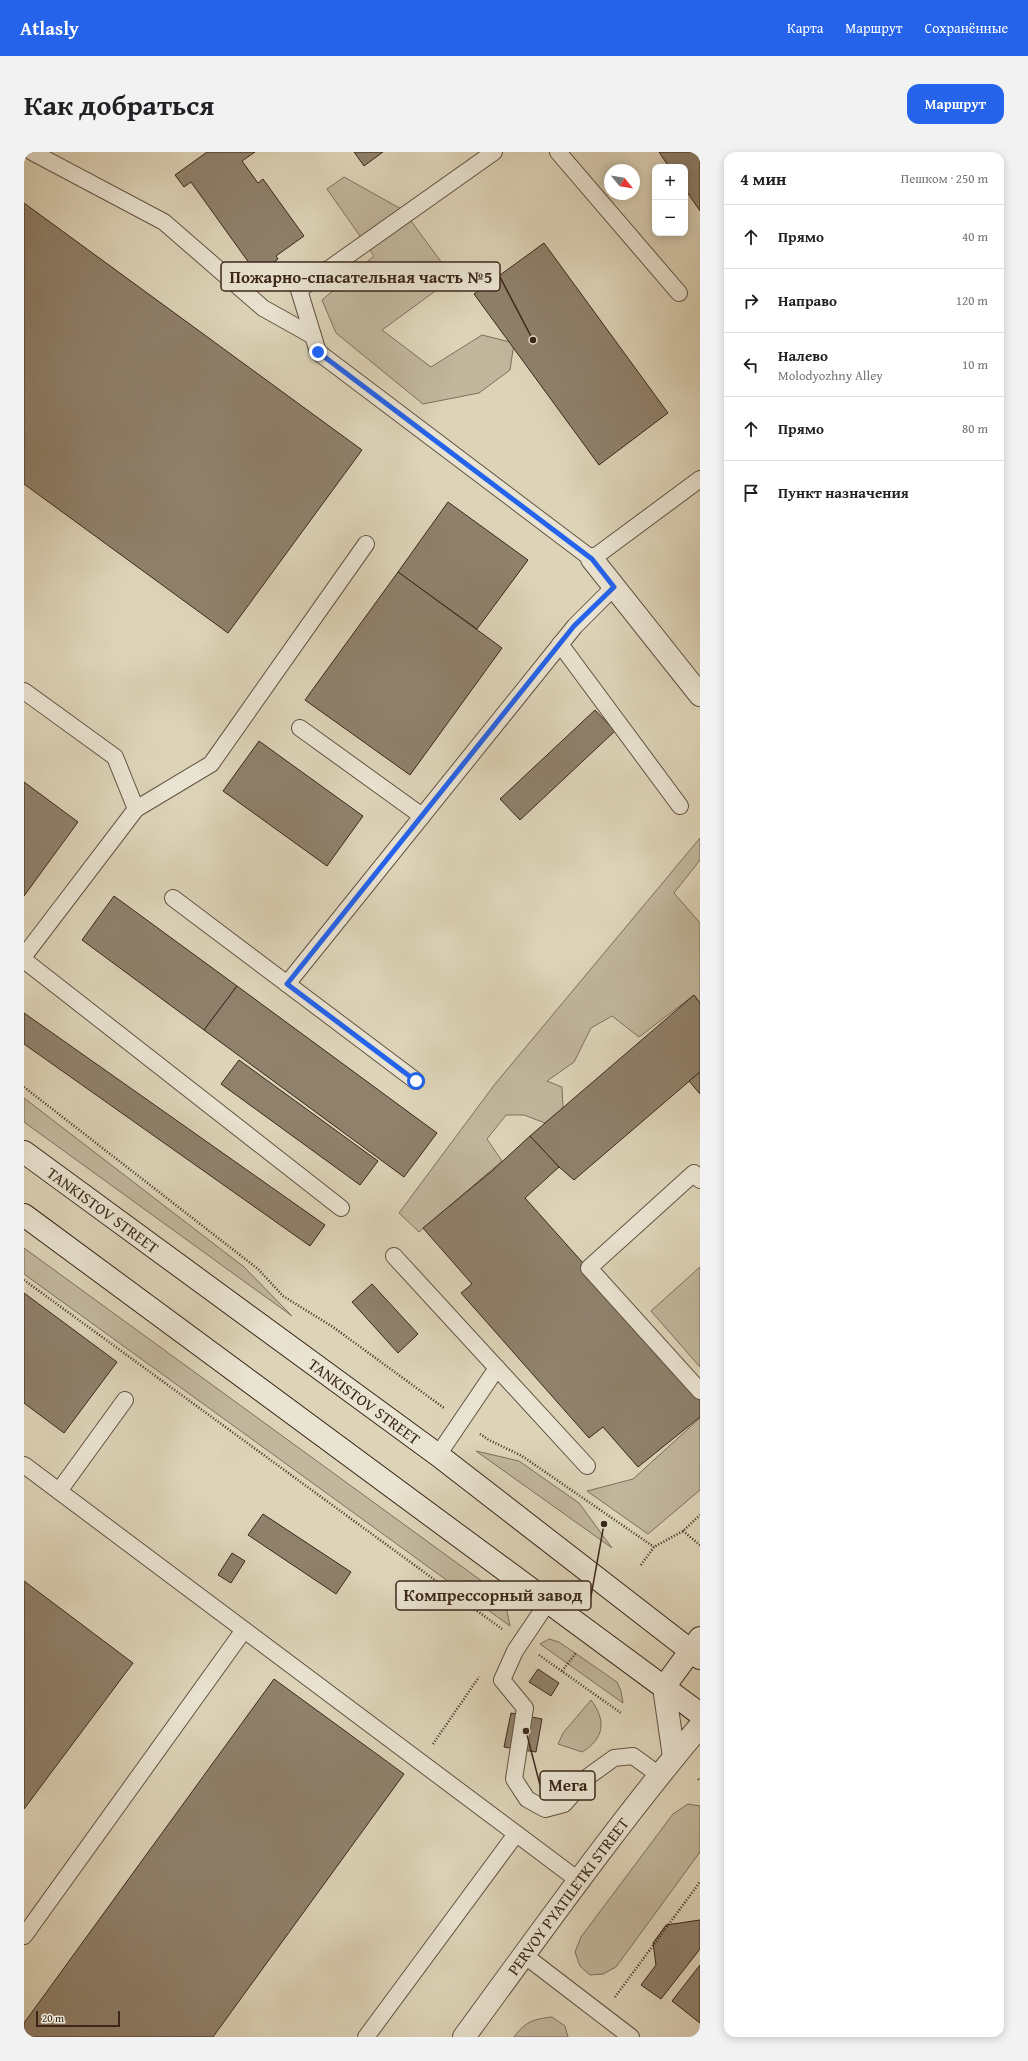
<!DOCTYPE html>
<html lang="ru">
<head>
<meta charset="utf-8">
<style>
	:root { --surface:#fff; --page:#f2f2f2; --text:#202124; --muted:#757577; --line:#e0e0e0; --accent:#2563eb }
	body { margin:0; font-family:"Gentium Book Plus",serif; background:var(--page); color:var(--text) }
	.controls { position:absolute; right:12px; top:12px; display:grid; overflow:hidden; border-radius:8px; box-shadow:0 2px 10px #0003 }
	.controls button { width:36px; height:36px; display:grid; place-items:center; padding:0; border:0; border-bottom:1px solid var(--line); background:var(--surface); color:var(--text); font:20px sans-serif }
	.compass { position:absolute; left:580px; top:12px; width:36px; height:36px; border-radius:50%; background:var(--surface); box-shadow:0 2px 10px #0003; rotate:120deg }
	.scale { position:absolute; left:12px; bottom:10px; width:84px; box-sizing:border-box; padding-left:4px; border:2px solid #3b271a; border-top:0; font-size:11px; line-height:14px; white-space:nowrap; color:#3b271a; -webkit-text-stroke:3px #e9e3d1; paint-order:stroke }
	.stop { position:absolute; width:12px; height:12px; margin:-9px; border:3px solid #2563eb; border-radius:50%; background:#fff }
	.stop.end { background:#2563eb; border-color:#fff; box-shadow:0 1px 4px #0008 }
	.list { margin:0; padding:0; list-style:none }
	h2 { display:flex; justify-content:space-between; align-items:center; height:52px; margin:0; padding:0 16px; font-size:17px }
	h2 small { font-size:13px; font-weight:400; color:var(--muted) }
	.list li { display:grid; grid-template-columns:26px 1fr auto; gap:12px; align-items:center; box-sizing:border-box; height:64px; padding:0 16px; border-top:1px solid var(--line) }
	.list b { display:block; font-size:15px; white-space:nowrap }
	.list p { margin:0; font-size:13px; white-space:nowrap; color:var(--muted) }
	.list em { font-size:13px; font-style:normal; color:var(--muted) }
	.icon { flex:none; width:22px; height:22px; fill:none; stroke:currentColor; stroke-width:2; stroke-linecap:round; stroke-linejoin:round }
	.map { position:relative; flex:none; width:676px; height:1885px; overflow:hidden; border-radius:12px }
	header { display:flex; align-items:center; gap:24px; box-sizing:border-box; height:56px; padding:0 20px; background:var(--accent); color:#fff }
	header strong { font-size:19px }
	nav { display:flex; gap:22px; margin-inline-start:auto; font-size:14px }
	.intro { display:flex; align-items:center; justify-content:space-between; box-sizing:border-box; height:96px; padding:0 24px }
	h1 { margin:0; font-size:28px }
	.button { padding:10px 18px; border-radius:12px; background:var(--accent); color:#fff; font-size:14px; font-weight:700 }
	main { display:flex; gap:24px; padding:0 24px }
	aside { flex:1; background:var(--surface); border-radius:12px; box-shadow:0 2px 10px #0003 }
	.map>svg:first-child { display:block }
	.green { fill:#c1b79d; stroke:#7e6f5c }
	.building { fill:#8f816c; stroke:#3b271a }
	.lines { fill:none; stroke-linecap:round; stroke-linejoin:round }
	.service-casing { stroke:#645242; stroke-width:18 }
	.minor-casing { stroke:#645242; stroke-width:24 }
	.secondary-casing { stroke:#3b271a; stroke-width:24 }
	.path { stroke:#3b271a; stroke-width:2.5; stroke-dasharray:1 2; stroke-linecap:butt }
	.service { stroke:#e9e3d1; stroke-width:16 }
	.minor { stroke:#e9e3d1; stroke-width:22 }
	.secondary { stroke:#e9e3d1; stroke-width:22 }
	.route { stroke:#2563eb; stroke-width:5 }
	.labels { text-anchor:middle; dominant-baseline:central; stroke-width:3; stroke-linejoin:round; paint-order:stroke }
	.street-label { font-size:16px; fill:#3b271a; stroke:#e9e3d1 }
	.leader { fill:none; stroke:#3b271a; stroke-width:1.5 }
	.callout-dot { fill:#3b271a; stroke:#e9e3d1; stroke-width:1.5 }
	.callout { fill:#e9e3d1; stroke:#3b271a; stroke-width:1.5 }
	.callout-label { font-size:17px; text-anchor:middle; font-weight:bold; fill:#3b271a }
</style>
</head>
<body>
<header>
<strong>Atlasly</strong>
<nav><a>Карта</a><a>Маршрут</a><a>Сохранённые</a></nav>
</header>
<div class="intro"><h1>Как добраться</h1><a class="button">Маршрут</a></div>
<main>
<div class="map">
<svg width="676" height="1885" viewBox="0 0 676 1885">
	<rect width="100%" height="100%" fill="#ddd4b8"/>
	<filter id="stains"><feTurbulence type="fractalNoise" baseFrequency=".005" numOctaves="4"/><feColorMatrix values="0 0 0 0 .2 0 0 0 0 .09 0 0 0 0 .02 0 0 0 .5 -.17"/></filter>
	<radialGradient id="worn" r=".72"><stop offset=".6" stop-color="#630" stop-opacity="0"/><stop offset="1" stop-color="#630" stop-opacity=".3"/></radialGradient>
	<!-- green -->
	<g class="green">
		<polygon points="320,25 379,58 429,126 358,178 407,215 458,183 490,191 486,218 455,241 399,252 312,181 298,148 350,104 303,37"/>
		<polygon points="676,686 676,708 650,741 676,771 676,851 670,843 615,885 588,864 567,876 550,910 523,929 538,935 539,956 521,971 500,963 482,963 463,987 478,1009 395,1080 375,1061 471,932"/>
		<polygon points="0,946 220,1115 268,1164 0,970"/>
		<polygon points="0,1096 466,1435 481,1449 486,1474 0,1122"/>
		<polygon points="676,1115 676,1215 627,1159"/>
		<polygon points="676,1266 676,1338 624,1382 563,1339 609,1327"/>
		<polygon points="452,1299 495,1309 555,1351 588,1396"/>
		<polygon points="525,1487 535,1490 593,1530 597,1539 599,1551 516,1492"/>
		<path d="M567,1548c15,19 14,39 -9,52l-24,-8 5,-11z"/>
		<polygon points="664,1652 676,1654 676,1700 592,1815 579,1822 566,1823 556,1814 551,1800 557,1785 649,1662"/>
		<path d="M528,1865l13,9 3,11h-54c11,-15 19,-18 38,-20z"/>
	</g>
	<!-- building -->
	<g class="building">
		<polygon points="183,0 231,0 218,9 234,31 239,27 280,84 252,104 254,107 233,122 167,30 160,35 151,23"/>
		<polygon points="330,0 359,0 340,14"/>
		<polygon points="635,0 676,0 676,59 661,37 661,15 645,15"/>
		<polygon points="0,51 338,298 204,481 0,332"/>
		<polygon points="520,91 644,261 575,313 450,142"/>
		<polygon points="424,350 504,408 453,477 374,420"/>
		<polygon points="374,420 478,496 386,623 281,548"/>
		<polygon points="571,558 591,579 496,668 476,647"/>
		<polygon points="235,589 339,664 303,714 199,639"/>
		<polygon points="0,630 54,670 0,744"/>
		<polygon points="90,744 213,834 180,878 58,788"/>
		<polygon points="213,834 413,981 380,1025 180,878"/>
		<polygon points="670,843 676,851 676,920 550,1028 535,1015 506,984"/>
		<polygon points="0,861 301,1073 286,1094 0,892"/>
		<polygon points="215,908 354,1009 336,1033 197,932"/>
		<polygon points="676,920 676,942 665,929"/>
		<polygon points="506,984 535,1015 501,1046 676,1242 676,1265 614,1315 579,1275 565,1286 437,1141 448,1132 399,1076 469,1018"/>
		<polygon points="348,1132 394,1182 374,1201 328,1150"/>
		<polygon points="0,1141 93,1210 40,1281 0,1251"/>
		<polygon points="239,1362 327,1420 312,1442 224,1383"/>
		<polygon points="208,1401 221,1409 207,1431 194,1423"/>
		<polygon points="0,1429 109,1511 0,1657"/>
		<polygon points="514,1517 535,1531 527,1544 505,1530"/>
		<polygon points="250,1527 380,1622 189,1885 0,1885 0,1871"/>
		<polygon points="487,1561 518,1567 512,1600 480,1595"/>
		<polygon points="676,1768 676,1797 637,1847 617,1833 632,1813 629,1791 642,1773"/>
		<polygon points="676,1813 676,1871 648,1849"/>
	</g>
	<g class="lines">
		<defs>
			<g id="service">
				<polyline points="8,0 140,70 239,156 289,184"/>
				<polyline points="470,0 275,138 294,200 568,407 676,327"/>
				<polyline points="534,0 655,141"/>
				<polyline points="536,492 656,654"/>
				<polyline points="0,539 91,605 112,657"/>
				<polyline points="276,576 398,664"/>
				<polyline points="149,746 392,929"/>
				<polyline points="0,804 112,657 187,612 342,392"/>
				<polyline points="0,808 317,1056"/>
				<polyline points="263,832 551,474 590,435"/>
				<polyline points="676,1028 670,1021 565,1116 676,1239"/>
				<polyline points="370,1104 563,1314"/>
				<polyline points="414,1303 473,1216"/>
				<polyline points="0,1313 554,1728"/>
				<polyline points="35,1339 101,1248"/>
				<polyline points="524,1450 491,1499 478,1528 501,1556 490,1627 503,1647 521,1657 540,1652 565,1624 590,1606 609,1604 635,1623"/>
				<polyline points="0,1784 220,1478"/>
				<polyline points="500,1803 607,1885"/>
				<polyline points="342,1885 492,1682"/>
			</g>
			<g id="minor">
				<polyline points="568,407 676,543"/>
				<polyline points="640,1535 650,1605"/>
				<path id="s1" d="M440,1885c77,-105 152,-211 236,-311"/>
			</g>
			<g id="secondary">
				<path id="s2" d="M0,1000l414,303 262,203"/>
				<polyline points="0,1063 676,1562"/>
				<polyline points="640,1535 676,1486"/>
			</g>
		</defs>
		<!-- service casing -->
		<use href="#service" class="service-casing"/>
		<!-- minor casing -->
		<use href="#minor" class="minor-casing"/>
		<!-- secondary casing -->
		<use href="#secondary" class="secondary-casing"/>
		<!-- path -->
		<g class="path">
			<polyline points="0,935 234,1117 259,1144 309,1175 420,1256"/>
			<polyline points="0,1128 478,1477"/>
			<polyline points="456,1282 465,1288 498,1304 630,1395"/>
			<polyline points="659,1379 676,1393"/>
			<polyline points="617,1413 630,1395 659,1379 676,1363"/>
			<polyline points="515,1503 597,1561"/>
			<polyline points="538,1519 552,1501"/>
			<polyline points="409,1592 455,1525"/>
			<polyline points="674,1627 676,1629"/>
			<polyline points="591,1845 676,1730"/>
		</g>
		<!-- service -->
		<use href="#service" class="service"/>
		<!-- minor -->
		<use href="#minor" class="minor"/>
		<!-- secondary -->
		<use href="#secondary" class="secondary"/>
	</g>
	<g class="lines">
		<!-- route -->
		<polyline class="route" points="294,200 568,407 590,435 550,474 263,832 392,929"/>
	</g>
	<g class="labels">
		<!-- street labels -->
		<g class="street-label">
			<text stroke="none"><textPath href="#s2" startOffset="98">TANKISTOV STREET</textPath></text>
			<text stroke="none"><textPath href="#s2" startOffset="422">TANKISTOV STREET</textPath></text>
			<text stroke="none"><textPath href="#s1" startOffset="175">PERVOY PYATILETKI STREET</textPath></text>
		</g>
	</g>
	<!-- callouts -->
	<path class="leader" d="M509 188L476 125M580 1372L567 1444M502 1579L516 1633"/>
	<g class="callout-dot">
		<circle cx="509" cy="188" r="4"/>
		<circle cx="580" cy="1372" r="4"/>
		<circle cx="502" cy="1579" r="4"/>
	</g>
	<g class="callout">
		<rect x="197" y="110" width="279" height="29" rx="4"/>
		<rect x="372" y="1429" width="195" height="29" rx="4"/>
		<rect x="516" y="1619" width="55" height="29" rx="4"/>
	</g>
	<g class="callout-label">
		<text x="337" y="131">Пожарно-спасательная часть №5</text>
		<text x="469" y="1449">Компрессорный завод</text>
		<text x="544" y="1639">Мега</text>
	</g>
	<rect width="100%" height="100%" filter="url(#stains)"/>
	<rect width="100%" height="100%" fill="url(#worn)"/>
</svg>
<div class="controls">
<button>+</button>
<button>−</button>
</div>
<svg class="compass" viewBox="-18 -18 36 36"><path d="M0-13l5 13h-10z" fill="#e53935"/><path d="M0 13l5-13h-10z" fill="#757577"/></svg>
<div class="scale">20 m</div>
<div class="stop" style="left:392px;top:929px"></div>
<div class="stop end" style="left:294px;top:200px"></div>
</div>
<aside>
<h2>4 мин<small>Пешком · 250 m</small></h2>
<ul class="list">
<li><svg class="icon" aria-label="ahead" viewBox="0 0 24 24"><path d="M12 20V5M6 11l6-6 6 6"/></svg><div><b>Прямо</b></div><em>40 m</em></li>
<li><svg class="icon" aria-label="right" viewBox="0 0 24 24"><path d="M7 20v-9h11M14 6l5 5-5 5"/></svg><div><b>Направо</b></div><em>120 m</em></li>
<li><svg class="icon" aria-label="left" viewBox="0 0 24 24"><path d="M17 20v-9H6M10 6l-5 5 5 5"/></svg><div><b>Налево</b><p>Molodyozhny Alley</p></div><em>10 m</em></li>
<li><svg class="icon" aria-label="ahead" viewBox="0 0 24 24"><path d="M12 20V5M6 11l6-6 6 6"/></svg><div><b>Прямо</b></div><em>80 m</em></li>
<li><svg class="icon" aria-label="arrive" viewBox="0 0 24 24"><path d="M6 21V4h12l-3 4 3 4H6"/></svg><div><b>Пункт назначения</b></div></li>
</ul>
</aside>
</main>
</body>
</html>
